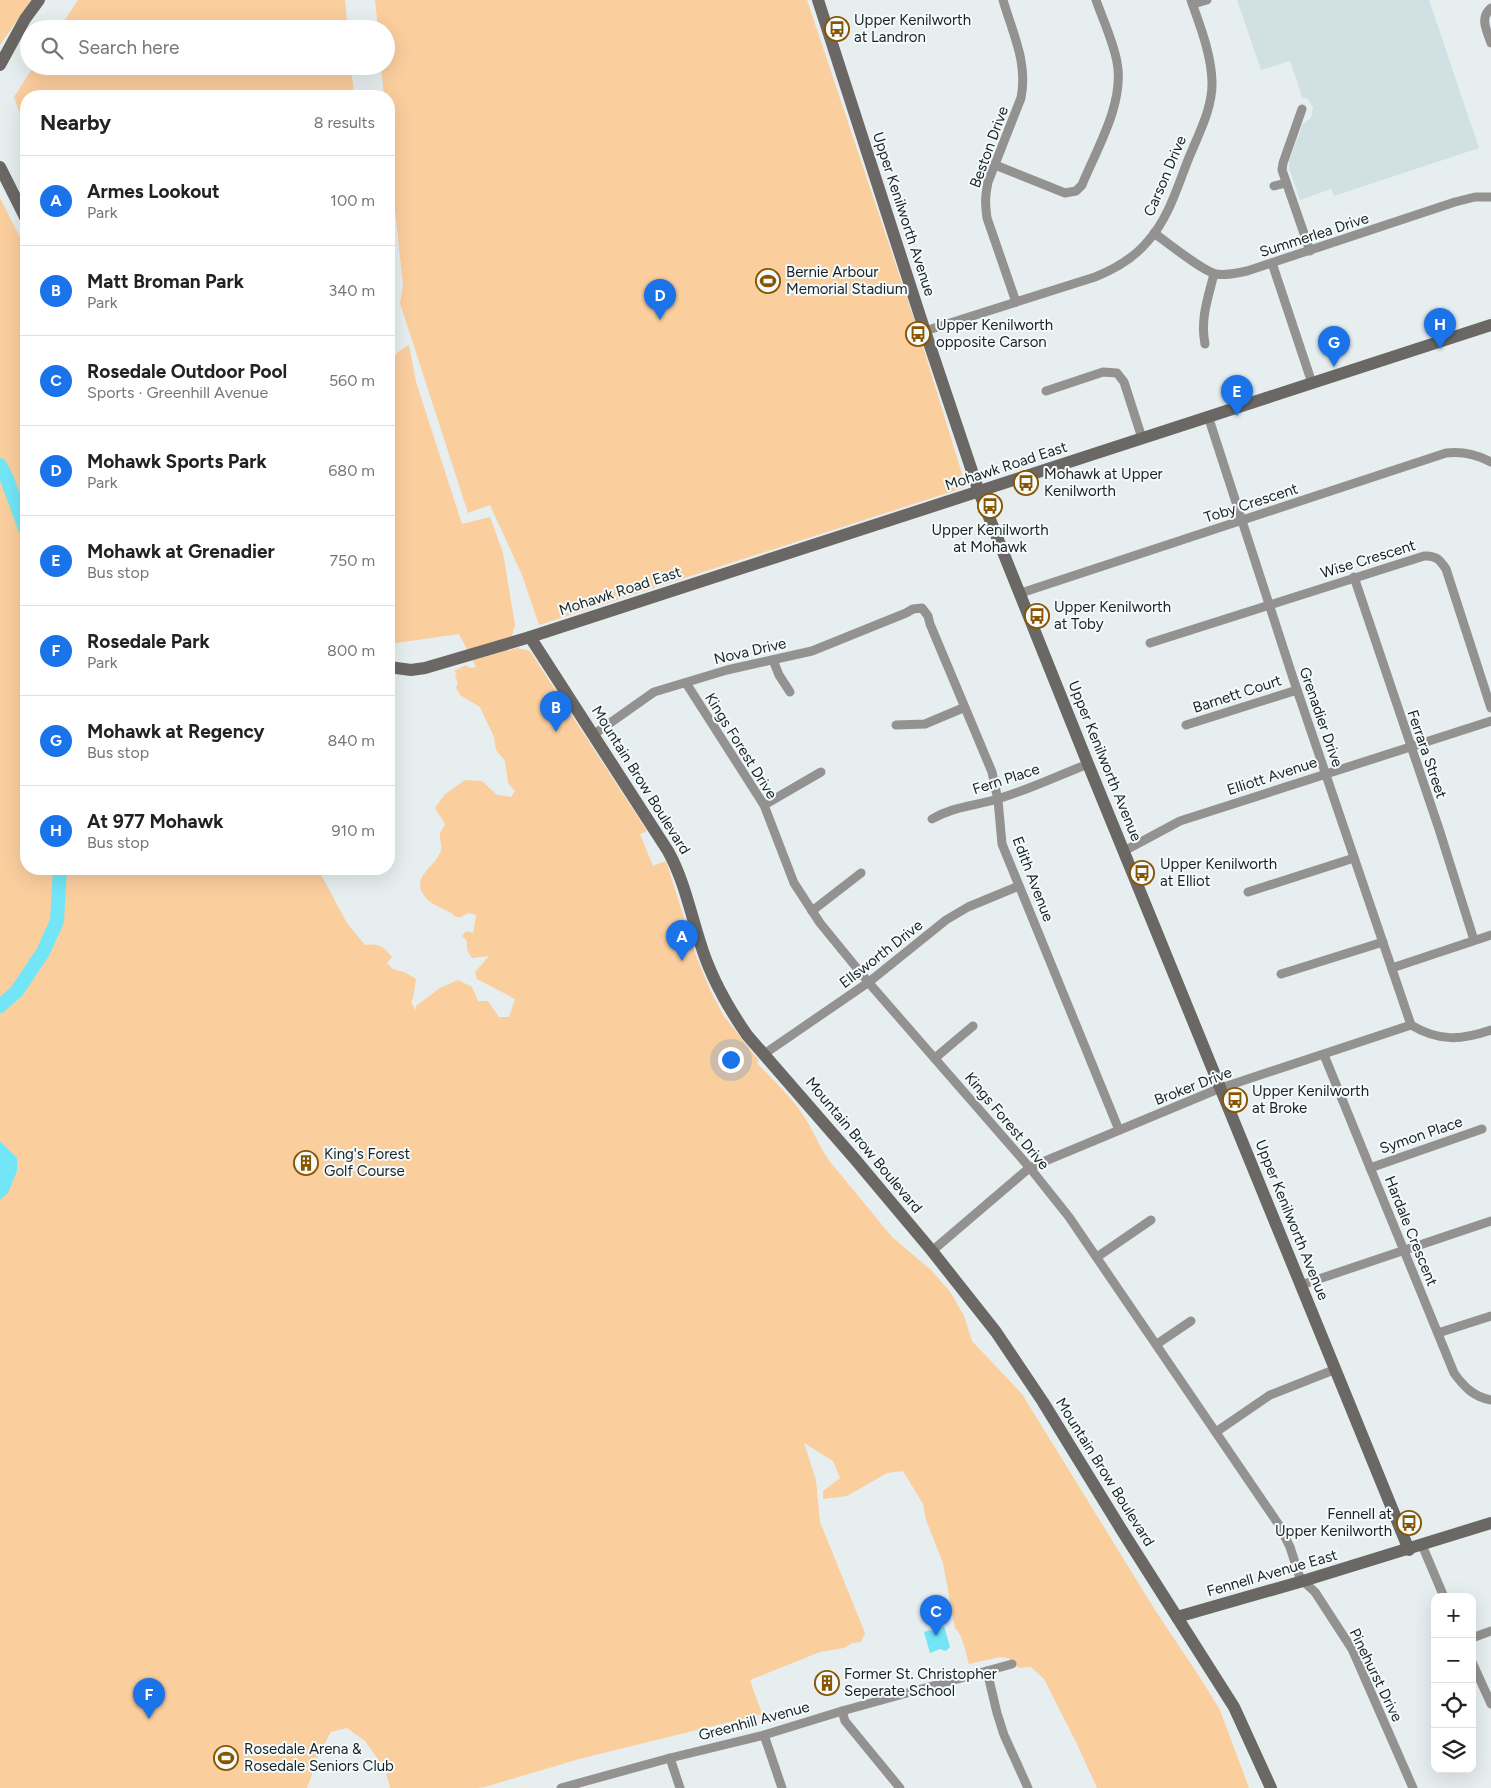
<!DOCTYPE html>
<html lang="en">
<head>
<meta charset="utf-8">
<style>
	:root { --surface:#fff; --page:#f6f6f6; --text:#222; --muted:#767676; --line:#e0e0e0; --accent:#1a73e8 }
	body { margin:0; font-family:Figtree,sans-serif; background:var(--page); color:var(--text) }
	.controls { position:absolute; right:15px; bottom:15px; display:grid; overflow:hidden; border-radius:10px; box-shadow:0 5px 20px #0002 }
	.controls button { width:45px; height:45px; display:grid; place-items:center; padding:0; border:0; border-bottom:1px solid var(--line); background:var(--surface); color:var(--text); font:25px sans-serif }
	.you { position:absolute; left:730px; top:1059px; width:18px; height:18px; margin:-12px; border:4px solid #fff; border-radius:50%; background:#1a73e8; box-shadow:0 0 0 8px #1a73e833 }
	.badge { display:grid; place-items:center; width:32px; height:32px; border-radius:50%; background:var(--accent); color:#fff; font-size:16px; font-weight:700 }
	.pin { position:absolute; translate:-50% -41px; filter:drop-shadow(0 1px 2px #0008) }
	.pin::after { content:''; position:absolute; top:26px; width:18px; height:15px; background:inherit; clip-path:polygon(0 0,100% 0,50% 100%) }
	.list { margin:0; padding:0; list-style:none }
	h2 { display:flex; justify-content:space-between; align-items:center; height:65px; margin:0; padding:0 20px; font-size:21px }
	h2 small { font-size:16px; font-weight:400; color:var(--muted) }
	.list li { display:grid; grid-template-columns:32px 1fr auto; gap:15px; align-items:center; box-sizing:border-box; height:90px; padding:0 20px; border-top:1px solid var(--line) }
	.list b { display:block; font-size:19px; white-space:nowrap }
	.list p { margin:0; font-size:16px; white-space:nowrap; color:var(--muted) }
	.list em { font-size:16px; font-style:normal; color:var(--muted) }
	.icon { flex:none; width:28px; height:28px; fill:none; stroke:currentColor; stroke-width:2; stroke-linecap:round; stroke-linejoin:round }
	.map { position:relative; flex:none; width:1491px; height:1788px; overflow:hidden }
	.search { position:absolute; background:var(--surface); box-shadow:0 5px 20px #0002; left:20px; top:20px; width:375px; height:55px; display:flex; align-items:center; gap:12px; box-sizing:border-box; padding:0 18px; border-radius:28px; color:var(--muted); font-size:19px }
	.panel { position:absolute; background:var(--surface); box-shadow:0 5px 20px #0002; left:20px; top:90px; width:375px; height:785px; border-radius:20px }
	.map>svg:first-child { display:block }
	.built { fill:#d1e1e3 }
	.green { fill:#fbce9e }
	.water { fill:#72e6f7 }
	.lines { fill:none; stroke-linecap:round; stroke-linejoin:round }
	.river { stroke:#72e6f7; stroke-width:14 }
	.street { stroke:#949290; stroke-width:9 }
	.secondary { stroke:#6a6764; stroke-width:12 }
	.labels { text-anchor:middle; dominant-baseline:central; stroke-width:4; stroke-linejoin:round; paint-order:stroke }
	.poi-label { font-size:15px; fill:#1d2021; stroke:#f3fbfc; text-anchor:start }
	.street-label { font-size:15px; fill:#1d2021; stroke:#f3fbfc }
</style>
</head>
<body>
<div class="map">
<svg width="1491" height="1788" viewBox="0 0 1491 1788">
	<rect width="100%" height="100%" fill="#e6eeef"/>
	<!-- built -->
	<polygon class="built" points="1237,0 1429,0 1479,148 1334,196 1331,189 1300,200 1289,168 1289,161 1303,124 1311,118 1313,107 1308,99 1302,97 1290,61 1261,70"/>
	<!-- green -->
	<g class="green">
		<polygon points="0,0 31,0 0,45"/>
		<polygon points="78,0 345,0 348,29 59,29"/>
		<polygon points="375,0 807,0 920,337 966,487 539,625 522,575 490,505 468,513 400,303 403,285 389,153 389,96 384,96 381,66 386,66 386,29 378,29"/>
		<polygon points="34,66 351,66 354,96 26,96 26,131 14,97"/>
		<path d="M0,198l26,51v620h292l29,54 18,22c14,-2 19,2 27,12l-5,6 6,6 11,3 12,7 -3,20 -2,3 5,8v-4l24,-18 18,-8 14,7 6,14h10l11,16h10l6,-18 -38,-20 -2,-7 14,-16 -17,2 -5,-8v-9l-5,-5 4,-5 7,2 3,-18 -8,-2 -7,4h-5c-8,-8 -19,-9 -27,-16 -24,-23 8,-34 12,-51 1,-5 -2,-11 -1,-16 1,-3 4,-7 5,-10l-10,-16 10,-14 20,-14 17,1 15,14 14,2 4,-6 -7,-8 -3,-22 -9,-11 -2,-13 -14,-30 -20,-12 -4,-7 2,-5 -3,-6 2,-4 -3,-2 12,-6 4,3 6,-1 -17,-33 -70,10v-283l9,-9 11,-7 7,37 46,142 28,-7 13,36 12,72 -8,26 10,-3 13,3 117,180 -7,3 13,32 13,-5 30,95 15,36 13,24 35,45 -2,2c14,15 30,30 42,46 13,17 19,37 32,54l61,74 39,33 20,23 13,23 8,25 50,53 133,216 44,66 21,34 29,78h-152l-21,-46 -32,-63 -13,-12 -12,1 -11,-10 -8,-1 -31,7c-4,-12 -5,-27 -14,-36l-12,-65 -17,-43 -3,-16 -20,-33 -16,2 -40,23 -24,3v-8l17,-13 -7,-17 -29,-18 12,37 4,42 45,111 -4,9 -9,1 -8,5 -24,4 -70,28 12,34 -183,45 -94,28 -9,1h-86l-5,-19 -20,-28 -18,-13 -16,4 -12,22 -12,34h-307z"/>
	</g>
	<!-- water -->
	<g class="water">
		<polygon points="0,1141 17,1158 17,1171 8,1193 0,1200"/>
		<polygon points="944,1626 950,1647 946,1651 940,1649 930,1653 924,1632 930,1630 934,1632 937,1628"/>
	</g>
	<g class="lines">
		<!-- river -->
		<g class="river">
			<polyline points="0,465 7,479 26,531"/>
			<polyline points="0,1006 17,991 43,952 57,921 60,869"/>
		</g>
		<!-- street -->
		<g class="street">
			<path d="M1003,0c10,34 25,63 18,98l-33,84c-3,15 -3,21 -1,36l29,84"/>
			<polyline points="1193,4 1207,0"/>
			<path d="M1491,8c-12,10 -4,23 0,35"/>
			<polyline points="1302,109 1283,163 1282,170 1310,251"/>
			<path d="M995,165l70,28 11,-2 6,-6c14,-35 43,-82 35,-123 -4,-21 -14,-42 -21,-62"/>
			<polyline points="1274,186 1286,183"/>
			<path d="M1154,233c14,10 47,37 62,41 9,2 21,-1 31,-3l208,-69 20,-5h16"/>
			<polyline points="1272,263 1312,383"/>
			<path d="M925,331l170,-54c20,-8 39,-19 53,-36 20,-22 29,-53 40,-81 10,-25 25,-52 24,-79 -1,-28 -12,-55 -21,-81"/>
			<path d="M1205,344c-5,-25 3,-46 9,-70"/>
			<polyline points="1046,391 1103,372 1117,373 1124,382 1142,438"/>
			<polyline points="1208,416 1293,678 1411,1025"/>
			<polyline points="1354,577 1439,829 1474,940"/>
			<path d="M1021,593l425,-140c17,-2 30,1 45,9"/>
			<path d="M1150,643l274,-87c12,-1 16,4 22,13l45,139"/>
			<polyline points="773,660 779,675 790,692"/>
			<polyline points="686,683 764,805 794,883 820,923 869,983 1030,1168 1069,1217 1279,1525 1290,1547 1299,1575 1303,1581 1315,1592 1352,1649 1413,1788"/>
			<polyline points="896,725 925,724 963,708"/>
			<polyline points="1186,725 1297,690"/>
			<polyline points="593,735 654,692 727,670 812,651 906,613 913,609 922,608 928,616 930,624 992,772 998,800 1002,844 1119,1130"/>
			<polyline points="764,805 821,772"/>
			<path d="M932,819c20,-12 41,-13 62,-19 32,-9 63,-24 94,-36"/>
			<polyline points="1124,851 1180,821 1491,721"/>
			<polyline points="1248,892 1354,858"/>
			<polyline points="812,911 861,873"/>
			<polyline points="1392,968 1491,935"/>
			<polyline points="1281,974 1383,942"/>
			<polyline points="764,1054 869,982 946,920 968,907 1019,886"/>
			<path d="M1324,1055l130,318c10,14 20,24 37,27"/>
			<polyline points="935,1058 973,1026"/>
			<polyline points="1370,1168 1482,1129"/>
			<path d="M932,1251l96,-82 10,-5 180,-75 193,-64c28,17 51,15 80,5"/>
			<polyline points="1097,1257 1151,1220"/>
			<polyline points="1301,1285 1491,1221"/>
			<polyline points="1438,1333 1491,1316"/>
			<polyline points="1157,1344 1191,1321"/>
			<polyline points="1216,1432 1270,1395 1336,1369"/>
			<polyline points="1422,1545 1444,1597"/>
			<polyline points="1472,1638 1491,1631"/>
			<polyline points="1472,1662 1491,1704"/>
			<polyline points="987,1671 997,1713 1004,1735 1028,1788"/>
			<polyline points="842,1711 845,1721 900,1788"/>
			<polyline points="764,1735 782,1788"/>
			<polyline points="670,1758 680,1788"/>
			<polyline points="561,1788 670,1758 764,1735 842,1711 1012,1664"/>
		</g>
		<!-- secondary -->
		<g class="secondary">
			<polyline points="818,0 920,316 979,492 1088,764 1409,1550"/>
			<polyline points="0,65 25,19 39,0"/>
			<polyline points="0,167 26,219"/>
			<path d="M530,637l138,214c16,29 22,60 32,91 10,34 27,64 47,93l107,123 78,93 64,81 47,70 78,127 113,178 37,81"/>
			<polyline points="389,667 411,670 425,668 530,637 1491,325"/>
			<polyline points="1177,1617 1303,1581 1491,1523"/>
		</g>
	</g>
	<!-- icons -->
	<defs>
		<symbol id="bus-ring" viewBox="-11 -11 22 22"><circle r="9.5" fill="#f3fbfc" stroke="#895500" stroke-width="1.5"/><path d="M-5-6H5V4H4V6H2V4H-2V6H-4V4H-5ZM-3.5-4V0h7V-4ZM-3.5 1.2v1.5H-2V1.2ZM2 1.2v1.5H3.5V1.2Z" fill="#895500"/></symbol>
		<symbol id="stadium-ring" viewBox="-11 -11 22 22"><circle r="9.5" fill="#f3fbfc" stroke="#895500" stroke-width="1.5"/><path d="M0-5a6.5 5 0 1 0 0 10a6.5 5 0 1 0 0-10ZM-3.5-1.8h7v3.6h-7Z" fill="#895500"/></symbol>
		<symbol id="building-ring" viewBox="-11 -11 22 22"><circle r="9.5" fill="#f3fbfc" stroke="#895500" stroke-width="1.5"/><path d="M-4-6H4V6H1V3H-1V6H-4ZM-2.5-4.3h1.7v1.8h-1.7ZM.8-4.3h1.7v1.8H.8ZM-2.5-1h1.7V.8h-1.7ZM.8-1h1.7V.8H.8Z" fill="#895500"/></symbol>
	</defs>
	<g fill-rule="evenodd">
		<use href="#bus-ring" x="823" y="15" width="28" height="28"/>
		<use href="#stadium-ring" x="754" y="267" width="28" height="28"/>
		<use href="#bus-ring" x="904" y="320" width="28" height="28"/>
		<use href="#bus-ring" x="1012" y="469" width="28" height="28"/>
		<use href="#bus-ring" x="976" y="492" width="28" height="28"/>
		<use href="#bus-ring" x="1023" y="602" width="28" height="28"/>
		<use href="#bus-ring" x="1128" y="859" width="28" height="28"/>
		<use href="#bus-ring" x="1221" y="1086" width="28" height="28"/>
		<use href="#building-ring" x="292" y="1149" width="28" height="28"/>
		<use href="#bus-ring" x="1395" y="1509" width="28" height="28"/>
		<use href="#building-ring" x="813" y="1669" width="28" height="28"/>
		<use href="#stadium-ring" x="212" y="1744" width="28" height="28"/>
	</g>
	<g class="labels">
		<!-- poi labels -->
		<g class="poi-label">
			<text x="854" y="20">Upper Kenilworth<tspan x="854" dy="17">at Landron</tspan></text>
			<text x="786" y="272">Bernie Arbour<tspan x="786" dy="17">Memorial Stadium</tspan></text>
			<text x="936" y="325">Upper Kenilworth<tspan x="936" dy="17">opposite Carson</tspan></text>
			<text x="1044" y="474">Mohawk at Upper<tspan x="1044" dy="17">Kenilworth</tspan></text>
			<text x="990" y="530" text-anchor="middle">Upper Kenilworth<tspan x="990" dy="17">at Mohawk</tspan></text>
			<text x="1054" y="607">Upper Kenilworth<tspan x="1054" dy="17">at Toby</tspan></text>
			<text x="1160" y="864">Upper Kenilworth<tspan x="1160" dy="17">at Elliot</tspan></text>
			<text x="1252" y="1091">Upper Kenilworth<tspan x="1252" dy="17">at Broke</tspan></text>
			<text x="324" y="1154">King's Forest<tspan x="324" dy="17">Golf Course</tspan></text>
			<text x="1392" y="1514" text-anchor="end">Fennell at<tspan x="1392" dy="17">Upper Kenilworth</tspan></text>
			<text x="844" y="1674">Former St. Christopher<tspan x="844" dy="17">Seperate School</tspan></text>
			<text x="244" y="1749">Rosedale Arena &amp;<tspan x="244" dy="17">Rosedale Seniors Club</tspan></text>
		</g>
		<!-- street labels -->
		<g class="street-label">
			<text transform="translate(989 147) rotate(-70)">Beston Drive</text>
			<text transform="translate(1165 176) rotate(-67)">Carson Drive</text>
			<text transform="translate(904 214) rotate(72)">Upper Kenilworth Avenue</text>
			<text transform="translate(1314 235) rotate(-18)">Summerlea Drive</text>
			<text transform="translate(1006 466) rotate(-18)">Mohawk Road East</text>
			<text transform="translate(1251 503) rotate(-18)">Toby Crescent</text>
			<text transform="translate(1368 559) rotate(-17)">Wise Crescent</text>
			<text transform="translate(620 591) rotate(-18)">Mohawk Road East</text>
			<text transform="translate(750 651) rotate(-13)">Nova Drive</text>
			<text transform="translate(1237 694) rotate(-18)">Barnett Court</text>
			<text transform="translate(1321 717) rotate(71)">Grenadier Drive</text>
			<text transform="translate(741 746) rotate(58)">Kings Forest Drive</text>
			<text transform="translate(1427 754) rotate(71)">Ferrara Street</text>
			<text transform="translate(1105 761) rotate(68)">Upper Kenilworth Avenue</text>
			<text transform="translate(1272 776) rotate(-18)">Elliott Avenue</text>
			<text transform="translate(1006 779) rotate(-18)">Fern Place</text>
			<text transform="translate(641 780) rotate(58)">Mountain Brow Boulevard</text>
			<text transform="translate(1033 879) rotate(69)">Edith Avenue</text>
			<text transform="translate(881 954) rotate(-38)">Ellsworth Drive</text>
			<text transform="translate(1193 1086) rotate(-21)">Broker Drive</text>
			<text transform="translate(1007 1121) rotate(50)">Kings Forest Drive</text>
			<text transform="translate(1421 1135) rotate(-19)">Symon Place</text>
			<text transform="translate(864 1145) rotate(50)">Mountain Brow Boulevard</text>
			<text transform="translate(1292 1220) rotate(68)">Upper Kenilworth Avenue</text>
			<text transform="translate(1411 1231) rotate(68)">Hardale Crescent</text>
			<text transform="translate(1105 1472) rotate(58)">Mountain Brow Boulevard</text>
			<text transform="translate(1272 1573) rotate(-16)">Fennell Avenue East</text>
			<text transform="translate(1376 1675) rotate(64)">Pinehurst Drive</text>
			<text transform="translate(754 1721) rotate(-15)">Greenhill Avenue</text>
		</g>
	</g>
</svg>
<div class="controls">
<button>+</button>
<button>−</button>
<button><svg class="icon" aria-label="locate" viewBox="0 0 24 24"><circle cx="12" cy="12" r="6"/><path d="M12 2v4M12 18v4M2 12h4M18 12h4"/></svg></button>
<button><svg class="icon" aria-label="layers" viewBox="0 0 24 24"><path d="M12 4l9 5-9 5-9-5zM3 14l9 5 9-5"/></svg></button>
</div>
<div class="you"></div>
<div class="pin badge" style="left:682px;top:961px">A</div>
<div class="pin badge" style="left:556px;top:732px">B</div>
<div class="pin badge" style="left:936px;top:1636px">C</div>
<div class="pin badge" style="left:660px;top:320px">D</div>
<div class="pin badge" style="left:1237px;top:416px">E</div>
<div class="pin badge" style="left:149px;top:1719px">F</div>
<div class="pin badge" style="left:1334px;top:367px">G</div>
<div class="pin badge" style="left:1440px;top:349px">H</div>
<div class="search"><svg class="icon" aria-label="search" viewBox="0 0 24 24"><circle cx="10" cy="10" r="6"/><path d="M15 15l6 6"/></svg>Search here</div>
<section class="panel">
<h2>Nearby<small>8 results</small></h2>
<ul class="list">
<li><span class="badge">A</span><div><b>Armes Lookout</b><p>Park</p></div><em>100 m</em></li>
<li><span class="badge">B</span><div><b>Matt Broman Park</b><p>Park</p></div><em>340 m</em></li>
<li><span class="badge">C</span><div><b>Rosedale Outdoor Pool</b><p>Sports · Greenhill Avenue</p></div><em>560 m</em></li>
<li><span class="badge">D</span><div><b>Mohawk Sports Park</b><p>Park</p></div><em>680 m</em></li>
<li><span class="badge">E</span><div><b>Mohawk at Grenadier</b><p>Bus stop</p></div><em>750 m</em></li>
<li><span class="badge">F</span><div><b>Rosedale Park</b><p>Park</p></div><em>800 m</em></li>
<li><span class="badge">G</span><div><b>Mohawk at Regency</b><p>Bus stop</p></div><em>840 m</em></li>
<li><span class="badge">H</span><div><b>At 977 Mohawk</b><p>Bus stop</p></div><em>910 m</em></li>
</ul>
</section>
</div>
</body>
</html>
